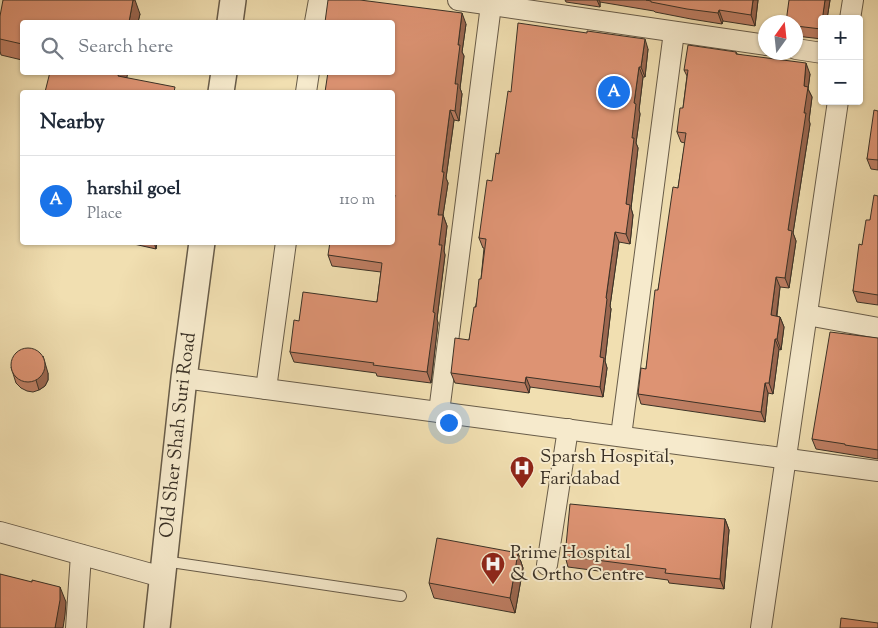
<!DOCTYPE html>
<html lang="en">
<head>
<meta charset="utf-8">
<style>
	:root { --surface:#fff; --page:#f6f6f7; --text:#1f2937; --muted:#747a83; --line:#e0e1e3; --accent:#1a73e8 }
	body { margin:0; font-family:"Sorts Mill Goudy",serif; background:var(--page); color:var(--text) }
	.controls { position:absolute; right:15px; top:15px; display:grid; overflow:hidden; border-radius:5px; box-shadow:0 1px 4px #0004 }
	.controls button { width:45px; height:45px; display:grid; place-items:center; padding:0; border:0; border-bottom:1px solid var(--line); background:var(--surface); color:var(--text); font:25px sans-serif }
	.compass { position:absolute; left:758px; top:15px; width:45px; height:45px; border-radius:50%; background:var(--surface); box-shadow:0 1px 4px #0004; rotate:15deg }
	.you { position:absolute; left:448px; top:422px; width:18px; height:18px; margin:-12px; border:4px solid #fff; border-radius:50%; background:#1a73e8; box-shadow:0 0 0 8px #1a73e833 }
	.badge { display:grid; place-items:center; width:32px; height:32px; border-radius:50%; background:var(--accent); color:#fff; font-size:16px; font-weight:700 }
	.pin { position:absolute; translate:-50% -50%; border:2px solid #fff; box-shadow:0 1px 5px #0006 }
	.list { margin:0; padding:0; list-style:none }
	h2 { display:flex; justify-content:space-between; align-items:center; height:65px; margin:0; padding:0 20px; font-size:21px }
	h2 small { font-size:16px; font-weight:400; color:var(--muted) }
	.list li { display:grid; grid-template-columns:32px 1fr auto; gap:15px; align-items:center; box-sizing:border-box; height:90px; padding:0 20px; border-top:1px solid var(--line) }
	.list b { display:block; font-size:19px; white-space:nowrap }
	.list p { margin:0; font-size:16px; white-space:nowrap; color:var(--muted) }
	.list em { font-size:16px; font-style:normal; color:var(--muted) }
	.icon { flex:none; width:28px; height:28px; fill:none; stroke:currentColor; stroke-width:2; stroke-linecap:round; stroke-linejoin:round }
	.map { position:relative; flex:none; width:878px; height:628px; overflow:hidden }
	.search { position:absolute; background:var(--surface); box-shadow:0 1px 4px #0004; left:20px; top:20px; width:375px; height:55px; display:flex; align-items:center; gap:12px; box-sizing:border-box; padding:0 18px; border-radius:5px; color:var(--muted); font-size:19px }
	.panel { position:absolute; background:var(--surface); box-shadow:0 1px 4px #0004; left:20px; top:90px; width:375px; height:155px; border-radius:5px }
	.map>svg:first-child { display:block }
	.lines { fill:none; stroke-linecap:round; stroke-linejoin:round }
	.service-casing { stroke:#685c49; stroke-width:12 }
	.minor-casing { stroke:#685c49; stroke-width:22 }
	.tertiary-casing { stroke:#685c49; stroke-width:28 }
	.service { stroke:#f6eacc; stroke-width:10 }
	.minor { stroke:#f6eacc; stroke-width:20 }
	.tertiary { stroke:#f6eacc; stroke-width:25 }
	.wall { fill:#be7e63; stroke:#3a3126 }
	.shaded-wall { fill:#9b6750; stroke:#3a3126 }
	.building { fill:#dd9373; stroke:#3a3126 }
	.labels { text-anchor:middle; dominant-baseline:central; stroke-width:4; stroke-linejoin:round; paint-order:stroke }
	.street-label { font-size:19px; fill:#3a3126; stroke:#f6eacc }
	.poi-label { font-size:19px; fill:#3a3126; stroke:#f6eacc; text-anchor:start }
</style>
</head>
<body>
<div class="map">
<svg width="878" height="628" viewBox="0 0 878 628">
	<rect width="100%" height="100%" fill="#f1dfb1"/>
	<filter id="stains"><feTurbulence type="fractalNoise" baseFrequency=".004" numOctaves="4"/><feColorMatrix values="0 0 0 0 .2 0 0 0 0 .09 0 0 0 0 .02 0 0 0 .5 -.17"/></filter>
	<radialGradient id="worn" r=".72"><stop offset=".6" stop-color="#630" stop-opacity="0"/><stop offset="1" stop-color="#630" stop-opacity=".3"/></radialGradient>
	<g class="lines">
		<defs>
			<polyline id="service" points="164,561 401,596"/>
			<g id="minor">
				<polyline points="458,0 766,45"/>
				<polyline points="850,19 853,0"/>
				<polyline points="315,22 319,0"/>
				<polyline points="796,49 822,53"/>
				<polyline points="306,92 309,72"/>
				<polyline points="807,315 878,328"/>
				<polyline points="184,378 878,471"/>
				<polyline points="266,389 286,242"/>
				<polyline points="439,412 491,5"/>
				<polyline points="621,436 674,32"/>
				<polyline points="0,532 162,577"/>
				<polyline points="547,565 568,429"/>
				<polyline points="76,628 81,555"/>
				<polyline points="761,628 838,101"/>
			</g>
			<g id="tertiary">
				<polyline points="230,22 233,0"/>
				<polyline points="221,92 224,72"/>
				<path id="s1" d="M157,628l27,-250 18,-136"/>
			</g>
		</defs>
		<!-- service casing -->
		<use href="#service" class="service-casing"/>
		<!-- minor casing -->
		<use href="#minor" class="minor-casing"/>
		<!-- tertiary casing -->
		<use href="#tertiary" class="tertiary-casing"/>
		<!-- service -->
		<use href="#service" class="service"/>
		<!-- minor -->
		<use href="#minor" class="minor"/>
		<!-- tertiary -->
		<use href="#tertiary" class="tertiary"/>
	</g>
	<!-- wall -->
	<g class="wall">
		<polygon points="565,0 758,0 755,26 723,21 722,24 691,19 655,12 654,11 600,2 600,7 566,2"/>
		<polygon points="830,0 827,19 822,19 822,39 796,36 796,22"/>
		<polygon points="140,14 138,22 22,22 22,60 1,55 0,51 0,16"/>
		<polygon points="466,24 462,52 464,56 460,88 462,94 459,121 454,120 446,178 448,183 443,215 447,226 444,251 445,255 437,319 438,323 431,383 377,376 376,373 294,362 290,352 299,321 377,302 381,272 332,266 328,255 392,242 393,205 392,205 392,92"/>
		<polygon points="648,49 645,77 643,77 639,110 640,114 636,143 638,148 631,208 633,215 630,244 619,242 610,306 611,309 605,361 607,368 603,397 530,387 529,393 455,383 451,373 469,340 481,279 484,248 483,248 479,238 499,154 511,92"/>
		<polygon points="736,52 737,54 810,74 808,89 812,97 809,120 810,124 793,233 796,241 789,288 780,287 777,316 780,317 784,327 781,350 779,349 773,394 768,393 765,422 641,404 638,394 646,369 658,290 678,188 685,143 681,142 677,132 683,108 687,76 684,70"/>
		<polygon points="878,111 878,170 871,169 867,159"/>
		<polygon points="878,196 878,305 857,302 853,291 862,245"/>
		<polygon points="125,242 157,242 156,249"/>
		<polygon points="878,338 878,459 816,449 812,439"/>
		<polygon points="11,367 48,373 48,380 45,386 39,390 33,392 27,391 21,388 16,383"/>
		<polygon points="725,519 729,530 724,589 669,583 668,580 568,567 565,556"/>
		<polygon points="518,553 523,568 515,613 434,598 429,583"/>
	</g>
	<!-- shaded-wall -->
	<g class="shaded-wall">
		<polygon points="133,0 135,0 140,14 138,22 129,22"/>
		<polygon points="597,0 599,0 600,2 600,7"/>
		<polygon points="753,0 758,0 755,26 751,15"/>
		<polygon points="825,0 830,0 827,19 822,19"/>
		<polygon points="719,10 723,21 722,24 718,13"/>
		<polygon points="462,13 466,24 462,52 464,56 460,88 462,94 459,121 455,111 455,84 458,45"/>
		<polygon points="645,39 648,49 645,77 641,67"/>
		<polygon points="806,63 810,74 808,89 812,97 809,120 810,124 793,233 796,241 789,288 785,278 788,230 804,113 804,86"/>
		<polygon points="639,67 643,77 639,110 640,114 636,143 638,148 631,208 633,215 630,244 626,234 626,204 634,103"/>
		<polygon points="119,72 128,72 124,92 118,76"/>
		<polygon points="450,110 454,120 446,178 448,183 443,215 447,226 444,251 445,255 437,319 438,323 431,383 427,372 439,245 438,215 442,172"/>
		<polygon points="615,232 619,242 610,306 611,309 605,361 607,368 603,397 600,387 600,357 606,298"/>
		<polygon points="154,242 157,242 156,249"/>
		<polygon points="776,277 780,287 775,326 771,315"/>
		<polygon points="780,317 784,327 781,350 777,339"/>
		<polygon points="775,339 779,349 773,394 769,383"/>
		<polygon points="43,356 48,373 48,380 45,386 39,390 36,380"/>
		<polygon points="526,377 530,387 529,393 525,383"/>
		<polygon points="765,383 768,393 765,422 761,412"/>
		<polygon points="725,519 729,530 724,589 720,579"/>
		<polygon points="518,553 523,568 515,613 510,598"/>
		<polygon points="60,587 66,602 65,615 63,628 55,628"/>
	</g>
	<!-- building -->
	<g class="building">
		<polygon points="3,0 133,0 129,22 22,22 22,44 0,39 0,16"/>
		<polygon points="328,0 360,0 462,13 458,45 460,45 455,84 458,84 455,111 450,110 442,172 444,172 438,215 443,215 439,245 442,245 433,312 435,313 427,372 373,365 374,363 290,352 294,320 299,321 303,292 377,302 382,263 328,255 330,242 392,242 392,213 395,195 392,195 392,92 325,92 328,72 392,72 392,22 325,22"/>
		<polygon points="646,0 753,0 751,15 719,10 718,13 687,9 651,2 651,1"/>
		<polygon points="789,0 825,0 821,29 796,26 796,22 786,22"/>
		<polygon points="518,23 587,33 587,31 645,39 641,67 639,67 634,103 636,104 632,138 634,138 626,204 630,205 626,234 615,232 606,298 607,299 600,357 604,358 600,387 526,377 525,383 451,373 455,338 469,340 474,307 476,307 479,279 481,279 486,239 479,238 487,180 492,181 496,153 499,154 508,91 511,92"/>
		<polygon points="688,45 736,52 736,54 806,63 804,86 808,87 804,113 806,113 788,230 792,231 785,278 776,277 771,315 780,317 777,339 775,339 769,383 765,383 761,412 638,394 641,368 646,369 655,290 658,290 673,187 678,188 686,133 677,132 680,108 683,108 688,70 684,70"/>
		<polygon points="50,72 119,72 118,76 175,87 174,92 45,92"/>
		<polygon points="874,110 878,111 878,160 867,159"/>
		<polygon points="874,195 878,196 878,295 853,291 859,244 862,245 866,220 870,220"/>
		<polygon points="830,332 878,338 878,450 845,445 845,444 812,439"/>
		<circle cx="28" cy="365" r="17"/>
		<polygon points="570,504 725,519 720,579 665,573 666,569 565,556"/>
		<polygon points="437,538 518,553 510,598 429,583"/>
		<polygon points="0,574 32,582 32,580 60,587 60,600 55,628 0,628"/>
		<polygon points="841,618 878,623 878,628 840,628"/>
	</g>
	<!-- icons -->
	<defs>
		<symbol id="hospital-pin" viewBox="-11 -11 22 30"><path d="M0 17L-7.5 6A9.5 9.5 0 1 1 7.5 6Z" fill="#8f2418" stroke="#f6eacc"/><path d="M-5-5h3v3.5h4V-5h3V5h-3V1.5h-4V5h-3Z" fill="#fff"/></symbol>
	</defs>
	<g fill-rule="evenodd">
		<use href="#hospital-pin" x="508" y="454" width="28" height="38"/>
		<use href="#hospital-pin" x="479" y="550" width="28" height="38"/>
	</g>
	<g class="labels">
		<!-- street labels -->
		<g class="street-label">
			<text stroke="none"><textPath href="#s1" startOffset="194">Old Sher Shah Suri Road</textPath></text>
		</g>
		<!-- poi labels -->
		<g class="poi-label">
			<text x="540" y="457">Sparsh Hospital,<tspan x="540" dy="22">Faridabad</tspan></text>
			<text x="510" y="553">Prime Hospital<tspan x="510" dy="22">&amp; Ortho Centre</tspan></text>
		</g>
	</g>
	<rect width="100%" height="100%" filter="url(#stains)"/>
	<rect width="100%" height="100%" fill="url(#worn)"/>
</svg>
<div class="controls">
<button>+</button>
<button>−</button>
</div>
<svg class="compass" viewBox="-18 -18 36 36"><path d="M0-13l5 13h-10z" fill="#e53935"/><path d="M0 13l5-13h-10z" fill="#747a83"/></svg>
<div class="you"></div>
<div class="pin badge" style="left:614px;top:92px">A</div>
<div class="search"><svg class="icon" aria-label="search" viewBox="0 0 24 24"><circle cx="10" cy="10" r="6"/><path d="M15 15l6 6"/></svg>Search here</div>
<section class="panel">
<h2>Nearby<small></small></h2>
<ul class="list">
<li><span class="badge">A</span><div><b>harshil goel</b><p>Place</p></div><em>110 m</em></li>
</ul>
</section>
</div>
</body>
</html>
